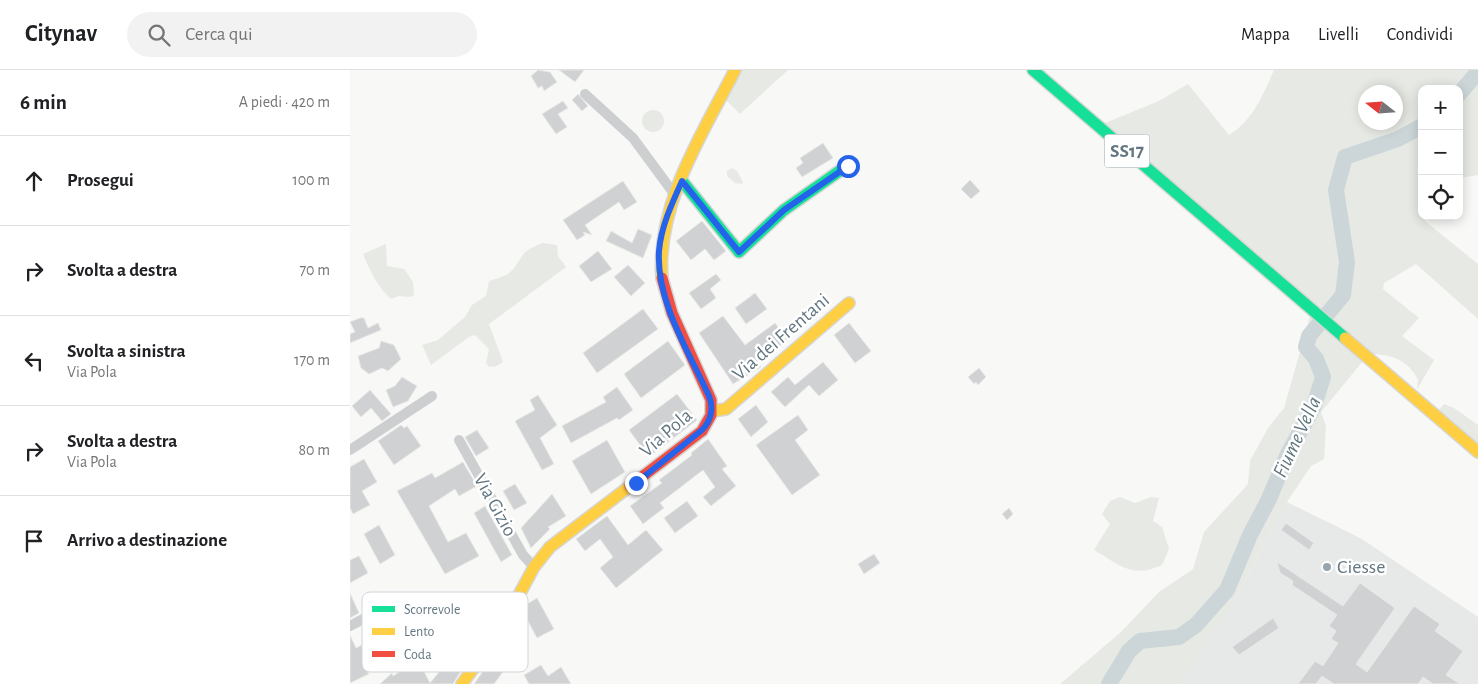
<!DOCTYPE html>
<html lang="it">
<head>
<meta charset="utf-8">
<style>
	:root { --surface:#fff; --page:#f2f2f2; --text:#202124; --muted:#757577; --line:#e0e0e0 }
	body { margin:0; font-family:"Alegreya Sans",sans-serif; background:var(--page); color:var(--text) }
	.controls { position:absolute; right:15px; top:15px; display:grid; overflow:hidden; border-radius:10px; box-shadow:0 2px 12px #0003 }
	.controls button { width:45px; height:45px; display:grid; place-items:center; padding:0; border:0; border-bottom:1px solid var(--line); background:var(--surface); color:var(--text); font:25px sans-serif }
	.compass { position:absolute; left:1008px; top:15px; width:45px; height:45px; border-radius:50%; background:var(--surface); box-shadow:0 2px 12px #0003; rotate:287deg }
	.stop { position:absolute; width:15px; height:15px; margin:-11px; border:4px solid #2563eb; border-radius:50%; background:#fff }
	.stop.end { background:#2563eb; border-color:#fff; box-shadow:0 1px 5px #0008 }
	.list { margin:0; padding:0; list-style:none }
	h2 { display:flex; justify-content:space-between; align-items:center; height:65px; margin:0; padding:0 20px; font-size:21px }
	h2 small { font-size:16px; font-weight:400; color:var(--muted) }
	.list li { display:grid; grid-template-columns:32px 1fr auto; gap:15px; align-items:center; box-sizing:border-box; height:90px; padding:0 20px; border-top:1px solid var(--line) }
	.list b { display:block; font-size:19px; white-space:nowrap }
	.list p { margin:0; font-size:16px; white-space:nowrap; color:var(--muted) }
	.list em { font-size:16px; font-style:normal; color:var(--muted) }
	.icon { flex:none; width:28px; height:28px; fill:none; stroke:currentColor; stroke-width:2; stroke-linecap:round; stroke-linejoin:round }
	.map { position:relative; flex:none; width:1128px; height:614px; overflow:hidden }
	header { display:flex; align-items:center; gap:30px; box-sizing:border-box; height:70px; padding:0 25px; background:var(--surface); border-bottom:1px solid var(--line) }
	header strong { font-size:24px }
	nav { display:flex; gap:28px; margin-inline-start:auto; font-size:18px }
	.search { width:350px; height:45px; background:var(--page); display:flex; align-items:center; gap:12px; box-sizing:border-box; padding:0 18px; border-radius:28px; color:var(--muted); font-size:19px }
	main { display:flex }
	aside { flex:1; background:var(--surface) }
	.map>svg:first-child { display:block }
	.built { fill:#e7e9e8 }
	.green { fill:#e7eae4; fill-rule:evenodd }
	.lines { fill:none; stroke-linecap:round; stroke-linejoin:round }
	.river { stroke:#ccd6d8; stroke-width:16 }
	.building { fill:#cfd1d2; stroke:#e8e8e6 }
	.fast-casing { stroke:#d5d6d6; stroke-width:14 }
	.slow-casing { stroke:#d5d6d6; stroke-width:14 }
	.jam-casing { stroke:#d5d6d6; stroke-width:14 }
	.street { stroke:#cdcecf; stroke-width:10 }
	.fast { stroke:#16e098; stroke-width:11 }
	.slow { stroke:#ffcf43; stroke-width:11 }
	.jam { stroke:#f24e42; stroke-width:11 }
	.route { stroke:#2563eb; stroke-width:6 }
	.poi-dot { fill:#97a4ab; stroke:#fff; stroke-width:2 }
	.labels { text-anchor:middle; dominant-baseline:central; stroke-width:5; stroke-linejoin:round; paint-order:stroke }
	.shield { fill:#fff; stroke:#92a0a8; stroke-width:1 }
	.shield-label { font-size:19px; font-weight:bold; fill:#637782 }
	.street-label { font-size:20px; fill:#637782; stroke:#fff }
	.poi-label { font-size:20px; fill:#637782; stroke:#fff; text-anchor:start }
	.water-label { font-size:21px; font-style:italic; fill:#5e767c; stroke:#fff }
	.key { fill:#fff; stroke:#d0d6da; stroke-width:1 }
	.key-label { font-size:14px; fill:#637782 }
</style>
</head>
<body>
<header>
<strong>Citynav</strong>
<div class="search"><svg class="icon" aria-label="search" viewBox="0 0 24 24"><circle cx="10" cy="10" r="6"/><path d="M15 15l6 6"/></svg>Cerca qui</div>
<nav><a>Mappa</a><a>Livelli</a><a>Condividi</a></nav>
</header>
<main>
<aside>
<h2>6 min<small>A piedi · 420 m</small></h2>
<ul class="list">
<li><svg class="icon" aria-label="ahead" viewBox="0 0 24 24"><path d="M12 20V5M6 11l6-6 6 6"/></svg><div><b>Prosegui</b></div><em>100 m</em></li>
<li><svg class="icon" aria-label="right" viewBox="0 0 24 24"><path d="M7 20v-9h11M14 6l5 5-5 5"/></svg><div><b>Svolta a destra</b></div><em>70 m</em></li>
<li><svg class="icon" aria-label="left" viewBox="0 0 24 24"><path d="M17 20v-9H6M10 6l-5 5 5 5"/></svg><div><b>Svolta a sinistra</b><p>Via Pola</p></div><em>170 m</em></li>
<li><svg class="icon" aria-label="right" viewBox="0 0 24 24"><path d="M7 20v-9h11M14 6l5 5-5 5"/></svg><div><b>Svolta a destra</b><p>Via Pola</p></div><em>80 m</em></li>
<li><svg class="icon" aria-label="arrive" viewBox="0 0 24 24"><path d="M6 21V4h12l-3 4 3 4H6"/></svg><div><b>Arrivo a destinazione</b></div></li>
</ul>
</aside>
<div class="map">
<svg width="1128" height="614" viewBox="0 0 1128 614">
	<rect width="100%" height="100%" fill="#f8f8f7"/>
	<!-- built -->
	<polygon class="built" points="937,432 1012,469 1128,547 1128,614 829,614 888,524"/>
	<!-- green -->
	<g class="green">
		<polygon points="388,0 438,0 390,44 375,29"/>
		<path d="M924,0h204v105l-19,3v-89h-37v84l-2,1 2,42h4l-1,5 53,43v55l-62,-55 -32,19 -1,6 36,29 -17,18 32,24 -17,30 1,-10c-9,-19 -25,-25 -44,-26l-269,-231 54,-22 29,-17 41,51c23,-13 35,-42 45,-65zM1016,22h30v30h-30z"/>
		<circle cx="303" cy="51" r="11"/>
		<polygon points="382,98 387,101 393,112 392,114 385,113 377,106 377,101"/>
		<path d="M193,173l14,2 1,11 8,11 -77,57 14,38 -6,4 -8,1 -3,-4 3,-14 -14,-14 -6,2 -38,28 -9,-20 16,-5 27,-23 7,-12 14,-9 3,-15c6,-2 14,-4 19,-7 16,-13 8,-22 35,-31z"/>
		<path d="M36,174l1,22 17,3 9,13 1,13 -4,2 -11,-1 -8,3c-14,-13 -21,-28 -28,-45z"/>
		<polygon points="960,246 1013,291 971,342 976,356 974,389 961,396 937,432 888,524 835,607 829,614 710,614 771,562 809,522 843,499 854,462 898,414 900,391 918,358 934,338"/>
		<polygon points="1094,334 1104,338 1128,355 1128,373 1089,340"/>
		<path d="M770,427l15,6 16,-6 8,1 -6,23 9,6 7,22 -7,16c-30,14 -42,0 -68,-15l16,-26 -8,-10 8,-13z"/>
	</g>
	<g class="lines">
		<!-- river -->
		<g class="river">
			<polyline points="1109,24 1128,2"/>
			<polyline points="759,614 779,581 790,571 829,567 846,555 877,520 900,465 918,431 938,384 964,336 973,307 966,289 956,277 959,266 993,225 997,192 986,120 995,87 1048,69 1072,56"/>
		</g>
	</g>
	<!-- building -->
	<g class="building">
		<polygon points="188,0 200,2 207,12 194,21 192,16 188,18 181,6"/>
		<polygon points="209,0 234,0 225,12"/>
		<polygon points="228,24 238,36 232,41 222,30"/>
		<polygon points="213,31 218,38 208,44 217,57 206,64 192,44"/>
		<polygon points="473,73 483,88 452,107 446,98 453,93 450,88"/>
		<polygon points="620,110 630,121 621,129 611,119"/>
		<polygon points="273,111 287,132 274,140 269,132 235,155 242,165 233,162 235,165 227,170 213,150"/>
		<polygon points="352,151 376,181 364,190 355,179 341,190 326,171"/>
		<polygon points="288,159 302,165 293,188 256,171 261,161 282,173"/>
		<polygon points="248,181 262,199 241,212 229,196"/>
		<polygon points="278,195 295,213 281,226 264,207"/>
		<polygon points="366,204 371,210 360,219 366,228 351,239 339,223"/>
		<polygon points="405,223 417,239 396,254 385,238"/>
		<polygon points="293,239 308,259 247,303 233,283"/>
		<polygon points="373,246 395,275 425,253 437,270 408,293 411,297 383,314 349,263"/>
		<polygon points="10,248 14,248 18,258 28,253 31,260 0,273 0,264 5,262 0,252"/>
		<polygon points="499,253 521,281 505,293 484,265"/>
		<polygon points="31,271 44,275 51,289 38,301 32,298 19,304 11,298 8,286 29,278"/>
		<polygon points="318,271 335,295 291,328 274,304"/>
		<polygon points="473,292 488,310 469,326 459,315 435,337 421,322 438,307 445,315"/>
		<polygon points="629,298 636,307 628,315 626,312 624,314 618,307"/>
		<polygon points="52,307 67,316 58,331 43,337 36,320 45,316"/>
		<polygon points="267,317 283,340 269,350 267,348 221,373 212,356 256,332 253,327"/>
		<polygon points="20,320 41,344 32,351 21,338 11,347 2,336"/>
		<polygon points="327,324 347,350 299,387 279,360"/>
		<polygon points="188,325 207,355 190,368 204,394 192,400 165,351 185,340 180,330"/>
		<polygon points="406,335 418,352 401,367 388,349"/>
		<polygon points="448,345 458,360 445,370 470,405 442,425 406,375"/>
		<polygon points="51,355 54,358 57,356 71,376 44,395 28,371"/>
		<polygon points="127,360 139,378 126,386 115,367"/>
		<polygon points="358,369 377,396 372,399 386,416 361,436 353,427 365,417 353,400 310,433 314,438 293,454 280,436 312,413 309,410 342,385 341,383"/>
		<polygon points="257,370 275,402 241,424 222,391"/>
		<polygon points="14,389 27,412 12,421 20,435 3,444 0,438 0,397"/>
		<polygon points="113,392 127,416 109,426 105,419 79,436 98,472 116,463 129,486 95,504 47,421 82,403 85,408"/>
		<polygon points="165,414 177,433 164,440 153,421"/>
		<polygon points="202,424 216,446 198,457 200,459 181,478 171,458"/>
		<polygon points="337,431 348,446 325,463 314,448"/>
		<polygon points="135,436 162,485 151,492 124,443"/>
		<polygon points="659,438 663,444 657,450 652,444"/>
		<polygon points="257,446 278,475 296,460 313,480 266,518 250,498 263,487 250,469 235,481 226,469"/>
		<polygon points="936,453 964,473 959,480 931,460"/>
		<polygon points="29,455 45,485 30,494 14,464"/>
		<polygon points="524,484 530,493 514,504 508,494"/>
		<polygon points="9,486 18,503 0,513 0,490"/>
		<polygon points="927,492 993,536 1010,513 1045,538 1006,594 1017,602 1064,536 1090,554 1085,561 1113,581 1096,605 1110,614 1083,614 1073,607 1068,614 984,614 972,606 966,614 948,614 965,591 973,596 988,573 981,569 986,561 979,556 987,545 942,515 943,511 930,503"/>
		<polygon points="0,523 9,543 0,548"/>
		<polygon points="187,528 204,559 187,568 172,540 174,536"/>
		<polygon points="40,538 56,568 30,584 32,587 14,597 19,604 0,613 0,565 6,578 34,564 26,550 34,546"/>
		<polygon points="923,548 929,558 889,585 882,577"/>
		<polygon points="148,580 158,595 144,614 124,614"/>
		<polygon points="103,585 115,594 103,614 30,614 42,603 43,606 68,590 80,613"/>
		<polygon points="191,595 198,606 211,597 221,614 179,614 174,605"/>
	</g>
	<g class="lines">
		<defs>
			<g id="fast">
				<polyline points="683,0 995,268"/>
				<polyline points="332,111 389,182 434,140 498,95"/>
			</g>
			<g id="slow">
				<path d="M312,208c-6,-74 41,-145 73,-208"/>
				<polyline points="995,268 1128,382"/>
				<polyline points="362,341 376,339 499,233"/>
				<polyline points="112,614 149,562 184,497 200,477 280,416"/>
			</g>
			<polyline id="jam" points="280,416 352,361 361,345 361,330 322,243 312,208"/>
		</defs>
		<!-- fast casing -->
		<use href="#fast" class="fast-casing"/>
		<!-- slow casing -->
		<use href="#slow" class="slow-casing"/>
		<!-- jam casing -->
		<use href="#jam" class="jam-casing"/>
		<!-- street -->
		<g class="street">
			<polyline points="235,24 283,68 325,125"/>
			<polyline points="109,370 173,485 184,497"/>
			<polyline points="0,380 82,326"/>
			<polyline points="88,547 102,575 127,594"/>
			<polyline points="0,556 30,540"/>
		</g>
		<!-- fast -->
		<use href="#fast" class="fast"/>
		<!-- slow -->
		<use href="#slow" class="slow"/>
		<!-- jam -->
		<use href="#jam" class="jam"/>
	</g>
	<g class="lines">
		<!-- route -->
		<path class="route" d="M286,413l66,-53c9,-9 12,-22 7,-34 -20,-44 -53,-95 -50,-145 2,-24 13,-48 23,-70l57,71 45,-42 64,-44"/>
	</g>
	<!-- markers -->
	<circle class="poi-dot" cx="977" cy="497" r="5"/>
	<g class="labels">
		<!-- shield labels -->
		<rect class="shield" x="754.5" y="64.5" width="45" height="33" rx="4"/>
		<g class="shield-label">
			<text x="777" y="81">SS17</text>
		</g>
		<!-- street labels -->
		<g class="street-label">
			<text transform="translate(431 267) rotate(-41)">Via dei Frentani</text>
			<text transform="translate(316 363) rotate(-41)">Via Pola</text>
			<text transform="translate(145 435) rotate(61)">Via Gizio</text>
		</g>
		<!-- poi labels -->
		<g class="poi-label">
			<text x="987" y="497">Ciesse</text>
		</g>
		<!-- water labels -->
		<g class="water-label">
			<text transform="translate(947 367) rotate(-65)">Fiume Vella</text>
		</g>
	</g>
	<!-- legend -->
	<rect x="12" y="522" width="166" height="80" rx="8" class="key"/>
	<rect x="22" y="536" width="23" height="6" fill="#16e098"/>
	<rect x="22" y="558" width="23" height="7" fill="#ffcf43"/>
	<rect x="22" y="581" width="23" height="6" fill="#f24e42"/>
	<g class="key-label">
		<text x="54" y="544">Scorrevole</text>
		<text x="54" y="566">Lento</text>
		<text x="54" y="589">Coda</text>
	</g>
</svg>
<div class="controls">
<button>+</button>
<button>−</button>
<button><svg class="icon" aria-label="locate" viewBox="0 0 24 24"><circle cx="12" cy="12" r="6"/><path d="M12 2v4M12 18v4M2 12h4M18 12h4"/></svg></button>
</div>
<svg class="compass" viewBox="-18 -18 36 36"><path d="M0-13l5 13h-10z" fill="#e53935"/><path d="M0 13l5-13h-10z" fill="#757577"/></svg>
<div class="stop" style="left:498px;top:96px"></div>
<div class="stop end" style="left:286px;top:413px"></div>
</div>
</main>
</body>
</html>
